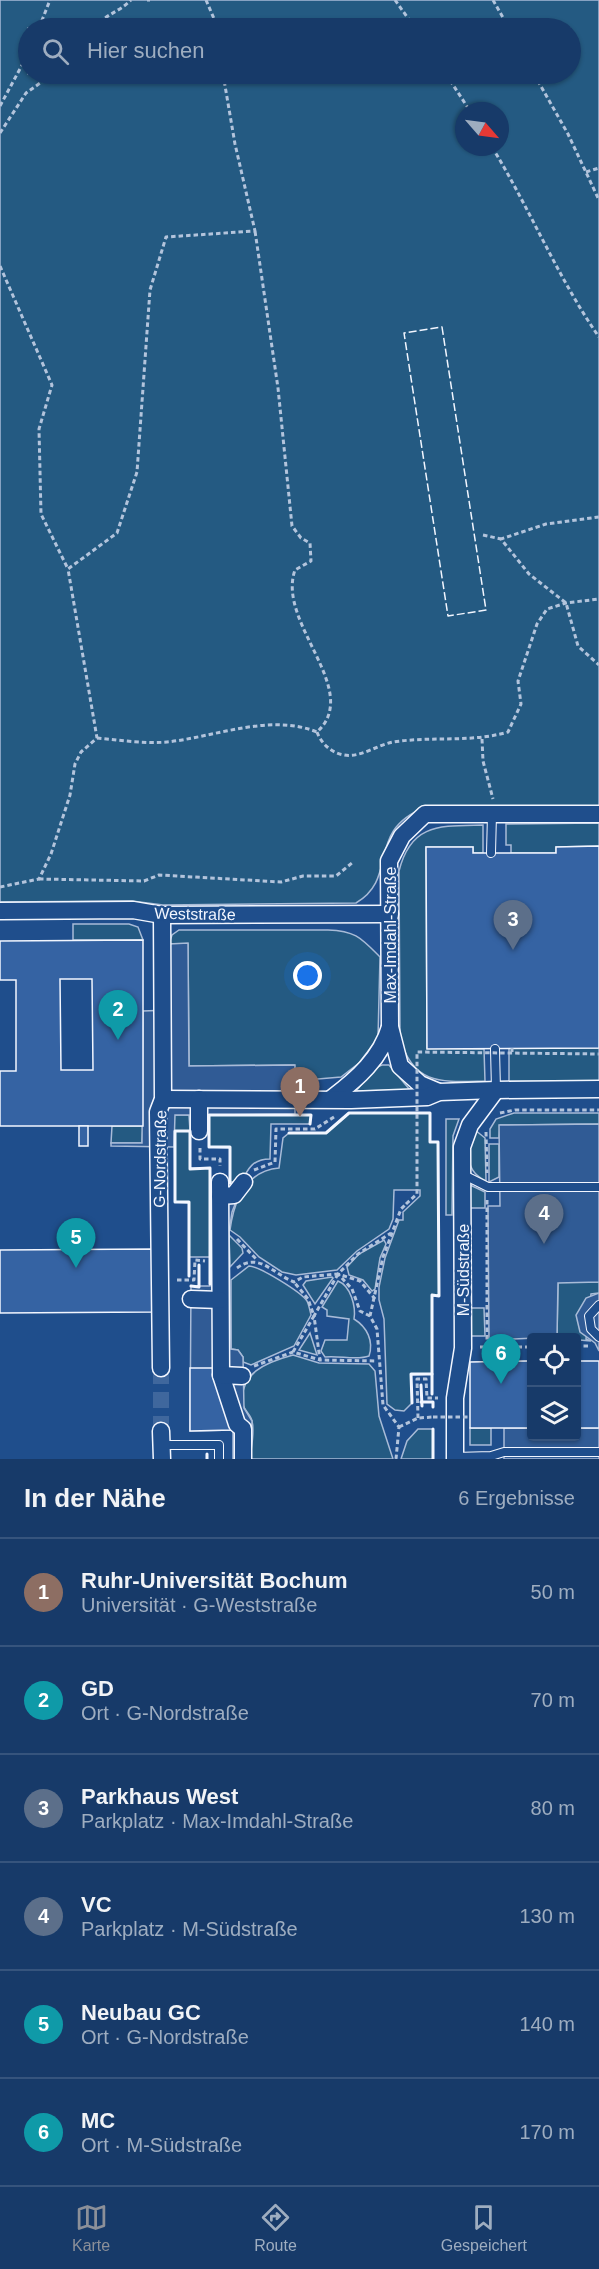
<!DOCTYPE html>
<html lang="de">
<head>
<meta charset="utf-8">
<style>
	:root { --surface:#173a69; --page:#244571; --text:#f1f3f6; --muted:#9eadc0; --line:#36547d; --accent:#8c9099 }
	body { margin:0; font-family:Arial,sans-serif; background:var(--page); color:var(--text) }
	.controls { position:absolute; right:18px; bottom:18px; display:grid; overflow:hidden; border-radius:6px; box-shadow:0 2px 4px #0004 }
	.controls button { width:54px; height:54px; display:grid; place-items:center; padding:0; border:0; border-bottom:2px solid var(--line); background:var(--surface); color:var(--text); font:30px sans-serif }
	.compass { position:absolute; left:455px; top:102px; width:54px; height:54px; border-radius:50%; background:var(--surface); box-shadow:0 2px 4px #0004; rotate:118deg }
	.you { position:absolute; left:308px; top:976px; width:21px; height:21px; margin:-15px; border:4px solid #fff; border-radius:50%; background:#1a73e8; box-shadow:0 0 0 9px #1a73e833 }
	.badge { display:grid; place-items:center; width:39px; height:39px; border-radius:50%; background:var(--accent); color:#fff; font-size:20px; font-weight:700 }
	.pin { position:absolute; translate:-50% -50px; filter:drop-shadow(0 2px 3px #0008) }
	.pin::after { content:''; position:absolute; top:32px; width:21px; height:18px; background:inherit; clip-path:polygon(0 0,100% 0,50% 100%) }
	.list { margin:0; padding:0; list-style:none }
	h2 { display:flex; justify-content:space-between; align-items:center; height:78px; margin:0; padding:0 24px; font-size:26px }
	h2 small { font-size:20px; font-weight:400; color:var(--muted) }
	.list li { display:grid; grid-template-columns:39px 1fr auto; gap:18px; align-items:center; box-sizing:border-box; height:108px; padding:0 24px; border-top:2px solid var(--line) }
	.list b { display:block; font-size:22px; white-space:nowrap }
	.list p { margin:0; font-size:20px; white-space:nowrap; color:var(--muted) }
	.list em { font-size:20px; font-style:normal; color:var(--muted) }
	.icon { flex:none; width:33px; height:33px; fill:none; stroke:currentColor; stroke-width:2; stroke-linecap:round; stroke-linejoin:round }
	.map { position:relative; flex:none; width:599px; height:1459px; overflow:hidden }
	.search { position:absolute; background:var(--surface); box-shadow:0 2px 4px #0004; left:18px; right:18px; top:18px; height:66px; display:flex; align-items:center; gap:15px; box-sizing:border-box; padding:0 21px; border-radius:33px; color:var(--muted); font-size:22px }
	.sheet { height:726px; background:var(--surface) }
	nav { display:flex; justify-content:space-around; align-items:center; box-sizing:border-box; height:84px; border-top:2px solid var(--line); background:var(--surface); font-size:16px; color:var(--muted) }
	nav a { display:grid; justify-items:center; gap:3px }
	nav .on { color:var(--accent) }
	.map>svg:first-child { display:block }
	.green { fill:#245a82; stroke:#a8bbd7; stroke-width:1.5; fill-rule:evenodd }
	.parking { fill:#305b95; stroke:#a8bbd7; stroke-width:1.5 }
	.building { fill:#3563a3; stroke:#f2f6ff; stroke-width:1.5; fill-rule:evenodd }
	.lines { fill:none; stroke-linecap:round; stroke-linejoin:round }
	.street-tunnel { stroke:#3f679d; stroke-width:16; stroke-dasharray:16 8; stroke-linecap:butt }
	.lane-casing { stroke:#f2f6ff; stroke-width:10 }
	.street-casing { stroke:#f2f6ff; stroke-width:19 }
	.path { stroke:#b3c4dc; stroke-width:3; stroke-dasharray:4.5 3; stroke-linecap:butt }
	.lane { stroke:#1f4e8c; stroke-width:8 }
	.street { stroke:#1f4e8c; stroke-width:16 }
	.path-bridge { stroke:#b3c4dc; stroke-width:3; stroke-dasharray:4.5 3; stroke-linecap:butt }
	.fence { stroke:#f2f6ff; stroke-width:1.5; stroke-dasharray:8 3; stroke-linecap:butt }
	.wall { stroke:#f2f6ff; stroke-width:3 }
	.labels { text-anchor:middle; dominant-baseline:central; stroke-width:4.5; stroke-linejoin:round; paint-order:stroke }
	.street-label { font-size:16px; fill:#f2f6ff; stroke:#1f4e8c }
</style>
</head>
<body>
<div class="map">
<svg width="599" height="1459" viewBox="0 0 599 1459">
	<rect width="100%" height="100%" fill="#1f4e8c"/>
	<!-- green -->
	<g class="green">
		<path d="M0,0h599v806l-173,1c-62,24 -26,70 -70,96l-193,2 -31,-4 -132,1zM28,28h542v46h-542zM464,111h36v36h-36z"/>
		<polygon points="599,823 599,846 556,847 556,853 511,853 511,845 506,845 506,824"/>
		<path d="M483,825v28h-10v-6h-47l1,201 57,1 1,32c-42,1 -72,5 -85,-43l-1,-167c12,-48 41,-45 84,-46z"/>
		<polygon points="73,924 129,924 138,927 143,940 73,940"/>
		<path d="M179,930h149c28,1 33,8 52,27l-2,81 -19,25 -18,14 -46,4 -1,-16 -105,1 -1,-122h-19l3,-9z"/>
		<polygon points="509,1048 599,1048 599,1082 509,1081"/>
		<polygon points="382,1065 389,1065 410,1090 356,1091 375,1068"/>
		<path d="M349,1113h81v29h8l1,154h-7v78l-21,1 1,28 -8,8 -9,-1 -8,-6 -3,-85 -5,-19v-13l6,-29 14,-38h4v-8l17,-16v-6h-26l-1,29 -4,10 -32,22 -20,19 -41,5 -14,-3 -23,-15 -19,-20 -10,-7c4,-30 16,-59 49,-62l4,-30 6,-5h37z"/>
		<polygon points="514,1113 599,1113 599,1124 500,1125 499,1138 490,1138 490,1129 496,1119"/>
		<polygon points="174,1115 190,1115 190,1168 210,1168 210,1257 189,1257 189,1203 175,1202"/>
		<path d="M209,1115h102l-1,9h-39l-1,35c-17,0 -22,9 -29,24h-11v-35l-21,-1z"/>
		<polygon points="446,1119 459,1119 453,1136 452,1215 446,1215"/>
		<polygon points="112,1126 143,1126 142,1143 111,1143"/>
		<path d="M475,1130l10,8 1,43c-22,-10 -20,-32 -11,-51z"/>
		<polygon points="489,1144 499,1144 499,1177 489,1182"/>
		<polygon points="468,1184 485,1192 485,1208 468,1208"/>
		<polygon points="229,1235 242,1248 243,1253 230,1267"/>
		<polygon points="384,1240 386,1244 380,1258 375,1289 372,1291 363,1280 349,1275 347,1267 359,1254"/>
		<path d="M249,1266c10,0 52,26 58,35 2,4 3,10 4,14l-17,31 -43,19 -8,-3v-5l-5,-7 -7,-1v-69z"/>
		<polygon points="332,1277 333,1278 315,1304 303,1285 306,1281"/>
		<path d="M338,1281c13,5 18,26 16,38 13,8 20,22 15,37 -13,5 -30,-1 -44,1l-4,-6 4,-11h22l2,-21 -22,-3v-6l-5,-3z"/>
		<polygon points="558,1282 599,1282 599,1293 591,1294 586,1339 591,1341 557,1338"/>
		<polygon points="469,1308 484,1308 485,1336 469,1336"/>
		<polygon points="310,1333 317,1355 299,1350"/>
		<path d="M293,1355l26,8 50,1 6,7 4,45 14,43h-143c1,-11 5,-27 2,-38 -1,-6 -7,-10 -9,-16 -5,-32 24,-43 50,-50z"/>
		<rect x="470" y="1428" width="21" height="17"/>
		<polygon points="418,1429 433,1429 433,1459 401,1459 407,1441"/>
	</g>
	<!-- parking -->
	<g class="parking">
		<polygon points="188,943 189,1066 295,1065 295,1114 209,1115 209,1131 190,1131 189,1115 175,1115 174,1147 111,1146 111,1143 142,1143 143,1011 170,1010 169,944"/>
		<polygon points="599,1124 599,1282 558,1283 557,1337 489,1340 488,1206 500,1206 499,1125"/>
		<polygon points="210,1182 244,1182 232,1212 229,1232 231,1349 238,1350 243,1357 244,1408 252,1421 250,1459 233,1459 233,1430 190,1431 191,1286 210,1286"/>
		<polygon points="599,1293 599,1351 595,1343 580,1332 576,1315 586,1298"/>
		<polygon points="504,1428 531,1428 532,1436 576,1436 577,1428 599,1428 599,1459 504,1459"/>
	</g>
	<!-- building -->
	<g class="building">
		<polygon points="599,846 599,1048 427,1049 426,847 473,847 473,853 556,853 556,847"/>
		<path d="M143,940v186h-143v-55h16v-91h-16v-39zM60,979h32l1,91h-32z"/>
		<rect x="79" y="1126" width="9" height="20"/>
		<polygon points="152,1249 152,1312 0,1313 0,1250"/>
		<polygon points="527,1361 532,1361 532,1428 470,1428 470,1362"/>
		<rect x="576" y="1361" width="23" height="67"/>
		<polygon points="190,1368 233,1368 233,1430 190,1431"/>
	</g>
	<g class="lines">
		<!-- street-tunnel -->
		<polyline class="street-tunnel" points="161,1368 161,1431"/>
		<defs>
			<g id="lane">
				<polyline points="491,853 492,814"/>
				<polyline points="495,1049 496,1090"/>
				<polyline points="462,1174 488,1187 599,1187"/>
				<polyline points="599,1305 589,1316 591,1329 599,1337"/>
				<polyline points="161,1445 219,1445 219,1459"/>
				<polyline points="455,1457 491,1456 504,1452 599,1452"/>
			</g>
			<g id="street">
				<polyline points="0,911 133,910 162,915 390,914"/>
				<polyline points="439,1092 420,1084 400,1066 390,1027 389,861 402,836 425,814 599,814"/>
				<path d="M332,1098c25,-19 49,-40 58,-71"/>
				<polyline points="163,1099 351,1100 427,1097 439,1092 496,1090 599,1089"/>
				<polyline points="199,1099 199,1131"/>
				<polyline points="220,1182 221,1375 237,1424 243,1429 243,1459"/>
				<polyline points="220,1196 234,1195 244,1182"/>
				<polyline points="191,1299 220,1300"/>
				<polyline points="161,1368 158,1112 163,1099 162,915"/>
				<polyline points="221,1375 242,1376"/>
				<polyline points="161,1431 162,1459"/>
				<polyline points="455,1459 455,1398 463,1348 462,1147 470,1125 496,1090"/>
			</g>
		</defs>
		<!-- lane casing -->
		<use href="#lane" class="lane-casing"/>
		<!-- street casing -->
		<use href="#street" class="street-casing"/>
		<!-- path -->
		<g class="path">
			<polyline points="147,0 150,0"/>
			<polyline points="206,0 218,28"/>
			<polyline points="395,0 415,28"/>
			<polyline points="493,0 509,28"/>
			<polyline points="39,28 50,0"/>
			<path d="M94,28c13,-15 24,-15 37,-28"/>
			<polyline points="446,74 470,111"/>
			<polyline points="534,74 568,134 599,200"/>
			<polyline points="0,106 28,54"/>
			<polyline points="0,133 26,93 53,74"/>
			<path d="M492,147c38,62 66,131 107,190"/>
			<polyline points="586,172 599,168"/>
			<polyline points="0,266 52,385 39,429 41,514 68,569"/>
			<polyline points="599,517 546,524 501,539 529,574 566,603 578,646 599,665"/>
			<polyline points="483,535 501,539"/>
			<path d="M317,732c4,11 14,21 27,23 16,3 33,-10 49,-13 39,-6 77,1 115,-10l13,-28 -3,-23 19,-57 10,-15 19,-6 33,-4"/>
			<path d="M97,738c23,2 47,6 70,4 48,-5 103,-29 150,-10 46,-42 -41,-109 -22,-162l16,-9 -1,-18 -9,-5 -9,-12 -14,-138 -23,-157"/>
			<polyline points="482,739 483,761 493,799"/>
			<polyline points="39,879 144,881 159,875 281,882 303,876 336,876 352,863"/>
			<polyline points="0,887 39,879 51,854 70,795 75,764 81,752 97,738 68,569 117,533 137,472 150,290 166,237 255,231 235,144 223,74"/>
			<polyline points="512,1048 512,1052"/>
			<polyline points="500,1113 515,1110 599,1110"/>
			<polyline points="486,1132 487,1173"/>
			<polyline points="200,1148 200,1159 220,1159 220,1166"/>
			<polyline points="254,1170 275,1162 276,1129 315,1129 334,1117"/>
			<polyline points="487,1200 487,1347"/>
			<polyline points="237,1239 257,1260"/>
			<path d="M237,1268c22,-16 35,5 57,14l9,-5 35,-3 20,-20 33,-21"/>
			<polyline points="338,1274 314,1316 320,1360 377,1361"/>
			<polyline points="177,1280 194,1280 195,1260 205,1261"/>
			<polyline points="370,1316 360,1311 352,1289 338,1274 360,1281 375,1299"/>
			<polyline points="576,1346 590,1346"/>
			<polyline points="480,1347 532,1347"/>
			<polyline points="293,1352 314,1316 308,1299 294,1282"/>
			<polyline points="254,1366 293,1352 320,1360"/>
			<polyline points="418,1418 417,1379 426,1379 427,1398 438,1398"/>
			<polyline points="399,1427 418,1418 433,1417"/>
			<polyline points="396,1459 399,1427 383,1405 377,1329 370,1316 383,1257 401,1209 406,1204"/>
		</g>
		<!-- lane -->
		<use href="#lane" class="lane"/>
		<!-- street -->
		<use href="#street" class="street"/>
		<!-- path-bridge -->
		<g class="path-bridge">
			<polyline points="406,1204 417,1194 417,1052 599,1054"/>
			<polyline points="433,1417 470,1417"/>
		</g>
		<!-- fence -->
		<polygon class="fence" points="442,327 486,610 448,616 404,333"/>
		<!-- wall -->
		<g class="wall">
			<polyline points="289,1133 326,1133 349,1113 430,1113 430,1142 438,1142 439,1296 432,1295 432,1374 411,1374 412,1403"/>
			<polyline points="230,1183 230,1147 209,1147 209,1115 311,1115 310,1124"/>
			<polyline points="189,1276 189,1202 175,1202 175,1131 190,1131 190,1169 210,1168 210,1284"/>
			<polyline points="191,1286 199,1287 199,1265"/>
			<polyline points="432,1374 432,1394"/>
			<polyline points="421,1385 422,1406"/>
			<polyline points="421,1402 433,1402 433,1407"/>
			<polyline points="433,1429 433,1459"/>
			<polyline points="207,1454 207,1459"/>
		</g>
	</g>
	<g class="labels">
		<!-- street labels -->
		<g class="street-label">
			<text transform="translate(195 914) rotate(1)">Weststraße</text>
			<text transform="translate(390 935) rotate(-90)">Max-Imdahl-Straße</text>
			<text transform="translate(160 1159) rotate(-89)">G-Nordstraße</text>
			<text transform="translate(463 1270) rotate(-90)">M-Südstraße</text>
		</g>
	</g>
</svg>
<div class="controls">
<button><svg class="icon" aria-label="locate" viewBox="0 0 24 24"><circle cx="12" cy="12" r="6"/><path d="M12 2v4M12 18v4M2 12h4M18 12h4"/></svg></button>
<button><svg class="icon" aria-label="layers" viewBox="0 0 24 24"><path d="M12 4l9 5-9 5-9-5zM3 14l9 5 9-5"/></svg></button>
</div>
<svg class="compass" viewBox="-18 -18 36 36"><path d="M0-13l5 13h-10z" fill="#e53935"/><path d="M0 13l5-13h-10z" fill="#9eadc0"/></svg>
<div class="you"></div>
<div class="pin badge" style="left:300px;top:1117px;background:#8d6e63">1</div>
<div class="pin badge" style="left:118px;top:1040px;background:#0f9aa8">2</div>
<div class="pin badge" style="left:513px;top:950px;background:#5c6f8a">3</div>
<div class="pin badge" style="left:544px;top:1244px;background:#5c6f8a">4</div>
<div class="pin badge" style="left:76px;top:1268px;background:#0f9aa8">5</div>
<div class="pin badge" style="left:501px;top:1384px;background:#0f9aa8">6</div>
<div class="search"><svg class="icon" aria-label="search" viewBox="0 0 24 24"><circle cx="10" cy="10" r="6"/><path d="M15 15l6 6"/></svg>Hier suchen</div>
</div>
<section class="sheet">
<h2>In der Nähe<small>6 Ergebnisse</small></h2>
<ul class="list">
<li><span class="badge" style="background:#8d6e63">1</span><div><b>Ruhr-Universität Bochum</b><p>Universität · G-Weststraße</p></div><em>50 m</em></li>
<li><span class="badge" style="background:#0f9aa8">2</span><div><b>GD</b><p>Ort · G-Nordstraße</p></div><em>70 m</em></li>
<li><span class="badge" style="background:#5c6f8a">3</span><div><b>Parkhaus West</b><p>Parkplatz · Max-Imdahl-Straße</p></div><em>80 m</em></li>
<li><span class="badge" style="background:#5c6f8a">4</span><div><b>VC</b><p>Parkplatz · M-Südstraße</p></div><em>130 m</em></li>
<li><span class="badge" style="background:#0f9aa8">5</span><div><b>Neubau GC</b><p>Ort · G-Nordstraße</p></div><em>140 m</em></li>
<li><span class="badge" style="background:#0f9aa8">6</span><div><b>MC</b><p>Ort · M-Südstraße</p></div><em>170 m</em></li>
</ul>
</section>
<nav>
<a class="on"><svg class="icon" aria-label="map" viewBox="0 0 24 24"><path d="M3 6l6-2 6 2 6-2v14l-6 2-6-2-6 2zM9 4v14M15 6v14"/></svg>Karte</a>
<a><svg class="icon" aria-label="directions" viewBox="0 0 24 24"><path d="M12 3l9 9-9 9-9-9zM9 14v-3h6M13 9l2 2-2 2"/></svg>Route</a>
<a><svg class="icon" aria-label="saved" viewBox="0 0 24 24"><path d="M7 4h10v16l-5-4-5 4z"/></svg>Gespeichert</a>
</nav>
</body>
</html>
